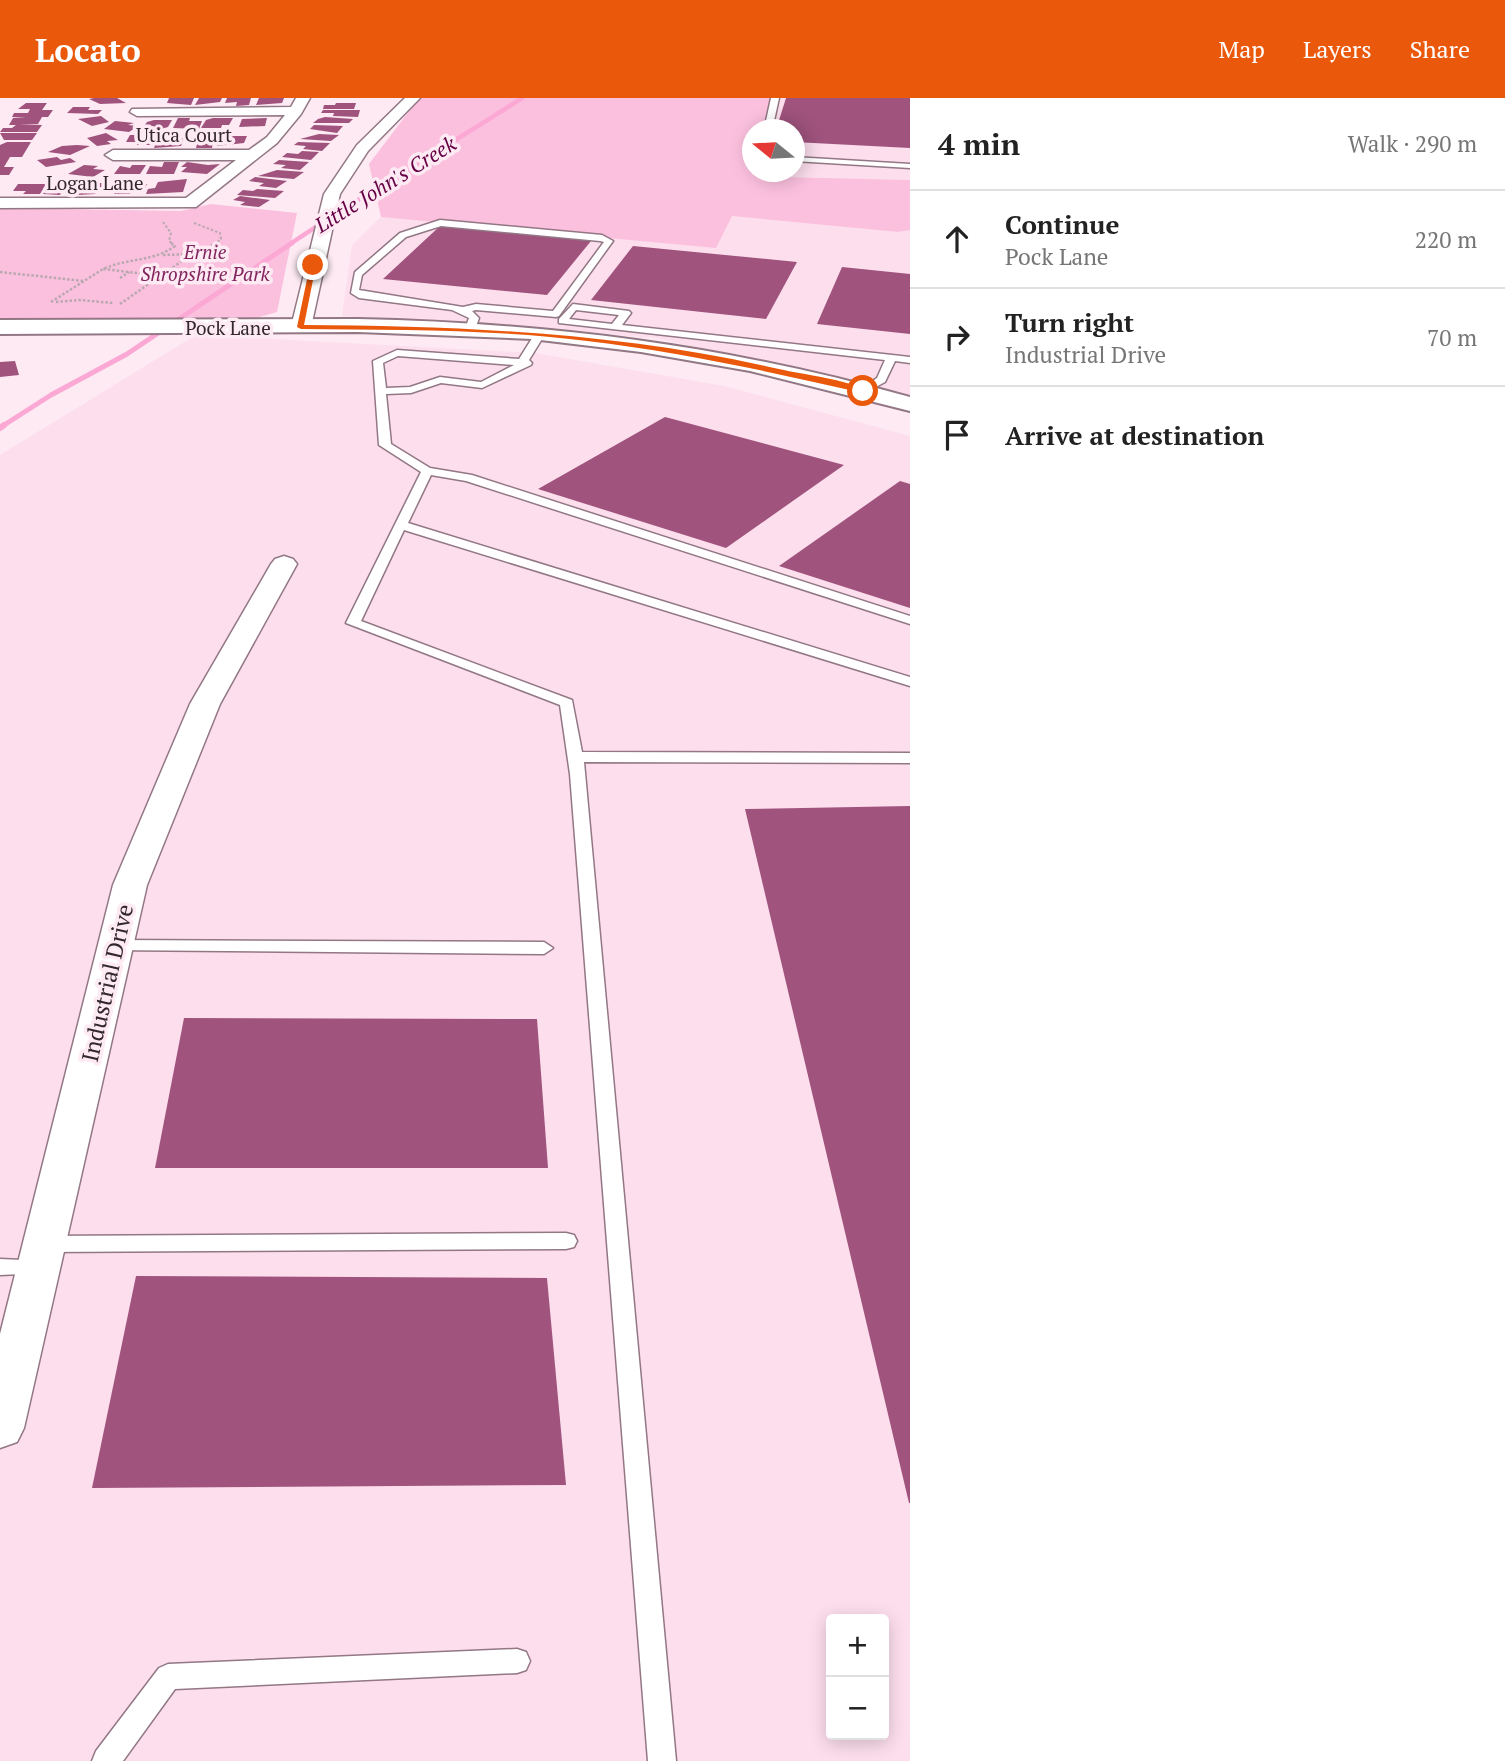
<!DOCTYPE html>
<html lang="en">
<head>
<meta charset="utf-8">
<style>
	:root { --surface:#fff; --page:#f2f2f2; --text:#222; --muted:#767676; --line:#e0e0e0; --accent:#ea580c }
	body { margin:0; font-family:"PT Serif",serif; background:var(--page); color:var(--text) }
	.controls { position:absolute; right:21px; bottom:21px; display:grid; overflow:hidden; border-radius:7px; box-shadow:0 4px 18px #0003 }
	.controls button { width:63px; height:63px; display:grid; place-items:center; padding:0; border:0; border-bottom:2px solid var(--line); background:var(--surface); color:var(--text); font:35px sans-serif }
	.compass { position:absolute; left:742px; top:21px; width:63px; height:63px; border-radius:50%; background:var(--surface); box-shadow:0 4px 18px #0003; rotate:288deg }
	.stop { position:absolute; width:21px; height:21px; margin:-16px; border:5px solid #ea580c; border-radius:50%; background:#fff }
	.stop.end { background:#ea580c; border-color:#fff; box-shadow:0 2px 7px #0008 }
	.list { margin:0; padding:0; list-style:none }
	h2 { display:flex; justify-content:space-between; align-items:center; height:91px; margin:0; padding:0 28px; font-size:30px }
	h2 small { font-size:23px; font-weight:400; color:var(--muted) }
	.list li { display:grid; grid-template-columns:46px 1fr auto; gap:21px; align-items:center; box-sizing:border-box; height:98px; padding:0 28px; border-top:2px solid var(--line) }
	.list b { display:block; font-size:26px; white-space:nowrap }
	.list p { margin:0; font-size:23px; white-space:nowrap; color:var(--muted) }
	.list em { font-size:23px; font-style:normal; color:var(--muted) }
	.icon { flex:none; width:38px; height:38px; fill:none; stroke:currentColor; stroke-width:2; stroke-linecap:round; stroke-linejoin:round }
	.map { position:relative; flex:none; width:910px; height:1663px; overflow:hidden }
	header { display:flex; align-items:center; gap:42px; box-sizing:border-box; height:98px; padding:0 35px; background:var(--accent); color:#fff }
	header strong { font-size:33px }
	nav { display:flex; gap:38px; margin-inline-start:auto; font-size:24px }
	main { display:flex }
	aside { flex:1; background:var(--surface) }
	.map>svg:first-child { display:block }
	.built { fill:#fddeed; fill-rule:evenodd }
	.green { fill:#fbc0de }
	.lines { fill:none; stroke-linecap:round; stroke-linejoin:round }
	.stream-far2 { stroke:#fca8d5; stroke-width:4.5 }
	.stream-far1 { stroke:#fca8d5; stroke-width:5 }
	.stream { stroke:#fca8d5; stroke-width:6 }
	.building { fill:#9f537d }
	.service-casing { stroke:#927784; stroke-width:3 }
	.minor-casing { stroke:#927784; stroke-width:3 }
	.tertiary-casing { stroke:#927784; stroke-width:4 }
	.path-far1 { stroke:#b9a8b0; stroke-width:2; stroke-dasharray:2.5 2; stroke-linecap:butt }
	.path { stroke:#b9a8b0; stroke-width:2.5; stroke-dasharray:2.5 2; stroke-linecap:butt }
	.service { fill:#fff; fill-rule:evenodd }
	.minor { fill:#fff; fill-rule:evenodd }
	.tertiary { fill:#fff; fill-rule:evenodd }
	.route { fill:#ea580c }
	.labels { text-anchor:middle; dominant-baseline:central; stroke-width:7; stroke-linejoin:round; paint-order:stroke }
	.far-street-label { font-size:19px; fill:#32272c; stroke:#fdeaf3 }
	.far-park-label { font-size:19px; font-style:italic; fill:#82245e; stroke:#fdeaf3 }
	.far-water-label { font-size:21px; font-style:italic; fill:#660045; stroke:#fdeaf3 }
	.street-label { font-size:23px; fill:#32272c; stroke:#fdeaf3 }
</style>
</head>
<body>
<header>
<strong>Locato</strong>
<nav><a>Map</a><a>Layers</a><a>Share</a></nav>
</header>
<main>
<div class="map">
<svg width="910" height="1663" viewBox="0 0 910 1663">
	<rect width="100%" height="100%" fill="#fdeaf3"/>
	<!-- built -->
	<g class="built">
		<polygon points="772,0 910,0 910,82 783,79 785,74 794,74 794,32 762,32"/>
		<polygon points="732,118 898,134 910,132 910,302 657,240 342,218 352,147 381,119 690,147"/>
		<path d="M196,237l339,18 189,33 186,50v1325h-910v-1306zM831,1521h53v116h-53z"/>
	</g>
	<!-- green -->
	<g class="green">
		<polygon points="419,0 772,0 762,31 752,32 752,74 785,74 783,79 910,82 910,132 898,134 732,118 716,150 381,119 369,66"/>
		<polygon points="211,106 297,115 277,214 256,220 0,221 0,110 181,113"/>
	</g>
	<g class="lines">
		<!-- stream-far2 -->
		<path class="stream-far2" d="M290,146c76,-51 155,-96 232,-146"/>
		<!-- stream-far1 -->
		<polyline class="stream-far1" points="1,329 51,297 127,256 292,145"/>
		<!-- stream -->
		<polyline class="stream" points="0,330 4,327"/>
	</g>
	<!-- building -->
	<g class="building">
		<polygon points="94,0 117,0 126,5 100,6 89,1"/>
		<polygon points="169,0 194,0 191,7 167,5"/>
		<polygon points="199,0 222,0 220,4 195,7"/>
		<polygon points="227,0 251,0 249,7 236,8 237,4 225,5"/>
		<polygon points="259,0 284,0 282,5 256,7"/>
		<polygon points="786,0 910,0 910,50 794,44 794,32 776,32"/>
		<polygon points="26,5 47,5 42,12 53,12 48,19 42,19 38,26 19,26 42,27 37,34 0,34 3,30 12,30 16,27 9,27 13,20 26,20 12,19 14,15 28,15 30,11 18,11"/>
		<polygon points="336,5 356,5 354,11 323,11 324,7 335,7"/>
		<polygon points="73,9 90,9 88,12 102,12 98,16 67,15"/>
		<polygon points="323,12 360,12 358,19 333,18 334,15 321,15"/>
		<polygon points="101,18 109,24 92,28 78,21"/>
		<polygon points="325,19 353,21 349,25 313,25 318,21"/>
		<polygon points="178,20 190,20 189,23 202,23 199,31 173,30"/>
		<polygon points="213,20 233,20 229,27 222,27 221,30 201,30 206,22"/>
		<polygon points="267,20 265,28 239,29 242,21"/>
		<polygon points="154,22 172,22 168,29 161,31 142,31 147,24"/>
		<polygon points="115,23 134,25 128,27 138,28 129,34 104,31"/>
		<polygon points="314,27 343,28 337,35 310,31"/>
		<polygon points="0,35 37,35 32,42 4,42"/>
		<polygon points="106,35 118,42 107,43 111,46 97,48 87,40"/>
		<polygon points="319,36 339,37 331,43 300,41"/>
		<polygon points="130,37 156,37 151,47 137,47 138,44 126,44"/>
		<polygon points="222,38 247,38 244,45 217,48"/>
		<polygon points="189,39 214,39 212,50 196,50 197,46 188,46"/>
		<polygon points="166,40 184,40 181,48 154,50 157,42 165,42"/>
		<polygon points="7,44 31,44 22,59 10,59 4,69 14,69 9,77 0,77 0,47"/>
		<polygon points="298,44 330,45 322,53 303,51 306,48 294,47"/>
		<polygon points="77,47 90,48 70,57 48,54 62,48"/>
		<polygon points="302,53 319,54 311,62 282,59 287,55 298,56"/>
		<polygon points="57,59 61,62 70,60 76,64 46,69 37,62"/>
		<polygon points="279,62 309,64 300,72 281,70 286,67 273,66"/>
		<polygon points="164,64 179,64 174,76 146,76 150,68 162,69"/>
		<polygon points="187,64 208,67 220,66 207,76 181,74 187,69 181,69"/>
		<polygon points="84,67 98,68 93,71 105,72 93,79 68,76"/>
		<polygon points="132,67 146,67 140,76 114,76 120,68 130,70"/>
		<polygon points="277,72 304,74 294,81 258,78"/>
		<polygon points="255,79 287,83 276,90 259,88 264,85 249,83"/>
		<polygon points="187,81 183,94 146,96 148,91 155,90 158,84"/>
		<polygon points="83,85 111,85 107,92 97,93 95,96 77,97"/>
		<polygon points="18,86 46,86 40,96 23,96 26,93 13,93"/>
		<polygon points="50,86 78,86 75,92 63,92 60,97 43,96"/>
		<polygon points="119,86 147,86 144,92 132,92 130,96 114,96"/>
		<polygon points="257,91 284,93 275,100 237,97 243,92 253,93"/>
		<polygon points="240,98 270,102 259,109 240,107 245,104 233,102"/>
		<polygon points="440,128 591,143 547,197 383,181"/>
		<polygon points="633,148 797,164 766,221 591,202"/>
		<polygon points="842,169 910,176 910,236 817,226"/>
		<polygon points="15,263 19,277 0,279 0,264"/>
		<polygon points="665,319 844,367 726,450 538,391"/>
		<polygon points="900,383 910,386 910,510 779,468"/>
		<polygon points="910,708 910,1405 909,1405 745,711"/>
		<polygon points="184,920 537,921 548,1070 155,1070"/>
		<polygon points="136,1178 547,1180 566,1387 92,1390"/>
	</g>
	<g class="lines">
		<defs>
			<g id="service">
				<polygon points="771,0 779,0 772,32 764,32"/>
				<polygon points="794,59 910,66 910,70 794,63"/>
				<path d="M440,122l162,15 11,6 -54,75 -3,1 -80,-7 -4,1 7,7 -4,11 -5,3 -5,-3 4,-11 -17,-8 -93,-12 -8,-5 4,-21 45,-39zM441,128l159,15 4,1 -51,69 -77,-7 -13,3 -104,-17 3,-15 44,-38z"/>
				<path d="M573,206l56,7 2,2 -9,12 288,32v6l-15,-2 -10,21 -22,12 -5,-3 19,-13 8,-18 -326,-37v-4zM576,212l43,5 -7,9 -43,-5z"/>
				<path d="M540,233l5,3 -16,26 3,3 -1,2 -49,23 -41,-5 -30,10 -25,1 5,50 39,24 42,7 438,141v8l-444,-143 -35,-6 -23,48 502,154v9l-506,-156 -43,91 211,79 10,52 328,1v10l-326,-1 92,999h-28l-78,-987 -10,-69 -214,-82 75,-151 -42,-27 -6,-84 24,-11 122,9 17,-27zM398,258l116,9 -33,17 -41,-5 -30,10 -24,1 -3,-25z"/>
				<polygon points="115,842 544,844 553,850 544,856 109,852 106,848 109,844"/>
				<polygon points="566,1135 574,1137 577,1143 574,1149 566,1151 45,1154 37,1152 34,1146 37,1140 45,1138"/>
				<polygon points="0,1161 46,1163 49,1169 46,1175 0,1177"/>
				<polygon points="517,1551 526,1554 530,1563 526,1572 517,1575 175,1591 123,1663 92,1663 96,1653 159,1570 168,1566"/>
			</g>
			<g id="minor">
				<polygon points="296,0 310,0 301,16 277,45 196,109 0,110 0,100 186,100 236,62 113,62 105,57 113,52 249,52 267,39 285,17 137,18 130,14 132,11 291,9"/>
				<polygon points="405,0 420,0 368,53 340,96 311,229 308,233 294,233 291,229 324,96 357,47"/>
				<polygon points="284,458 293,461 297,466 220,606 147,787 24,1330 17,1344 0,1350 0,1236 113,787 190,606 271,466 275,461"/>
			</g>
			<path id="tertiary" d="M358,221c192,4 367,26 552,78v14l-160,-40 -109,-19 -109,-13 -174,-7 -358,2v-14z"/>
		</defs>
		<!-- service casing -->
		<use href="#service" class="service-casing"/>
		<!-- minor casing -->
		<use href="#minor" class="minor-casing"/>
		<!-- tertiary casing -->
		<use href="#tertiary" class="tertiary-casing"/>
		<!-- path-far1 -->
		<g class="path-far1">
			<polyline points="163,124 171,135 169,143 173,146"/>
			<polyline points="194,125 220,135 221,141 215,146"/>
		</g>
		<!-- path -->
		<g class="path">
			<polyline points="163,157 194,156 217,145"/>
			<polygon points="169,172 179,177 154,183 144,179 152,173"/>
			<polyline points="169,172 189,158"/>
			<polyline points="0,174 84,183"/>
			<path d="M146,176l-43,-5c24,-11 50,-7 72,-23l-4,-3"/>
			<polyline points="120,180 129,174"/>
			<polyline points="51,204 103,171"/>
			<polyline points="56,204 79,202 113,205"/>
			<polyline points="120,206 153,183"/>
		</g>
		<!-- service -->
		<use href="#service" class="service"/>
		<!-- minor -->
		<use href="#minor" class="minor"/>
		<!-- tertiary -->
		<use href="#tertiary" class="tertiary"/>
	</g>
	<!-- route -->
	<path class="route" d="M313,165l3,2 -12,60c160,1 319,8 475,44 26,6 66,10 88,22l-4,2c-92,-21 -183,-41 -276,-52 -95,-12 -191,-11 -286,-12l-4,-2 13,-62z"/>
	<g class="labels">
		<!-- far-street labels -->
		<g class="far-street-label">
			<text x="184" y="36">Utica Court</text>
			<text x="95" y="84">Logan Lane</text>
			<text x="228" y="229">Pock Lane</text>
		</g>
		<!-- far-park labels -->
		<g class="far-park-label">
			<text x="205" y="153">Ernie<tspan x="205" dy="22">Shropshire Park</tspan></text>
		</g>
		<!-- far-water labels -->
		<g class="far-water-label">
			<text transform="translate(385 86) rotate(-32)">Little John's Creek</text>
		</g>
		<!-- street labels -->
		<g class="street-label">
			<text transform="translate(107 885) rotate(-77)">Industrial Drive</text>
		</g>
	</g>
</svg>
<div class="controls">
<button>+</button>
<button>−</button>
</div>
<svg class="compass" viewBox="-18 -18 36 36"><path d="M0-13l5 13h-10z" fill="#e53935"/><path d="M0 13l5-13h-10z" fill="#767676"/></svg>
<div class="stop" style="left:863px;top:293px"></div>
<div class="stop end" style="left:313px;top:167px"></div>
</div>
<aside>
<h2>4 min<small>Walk · 290 m</small></h2>
<ul class="list">
<li><svg class="icon" aria-label="ahead" viewBox="0 0 24 24"><path d="M12 20V5M6 11l6-6 6 6"/></svg><div><b>Continue</b><p>Pock Lane</p></div><em>220 m</em></li>
<li><svg class="icon" aria-label="right" viewBox="0 0 24 24"><path d="M7 20v-9h11M14 6l5 5-5 5"/></svg><div><b>Turn right</b><p>Industrial Drive</p></div><em>70 m</em></li>
<li><svg class="icon" aria-label="arrive" viewBox="0 0 24 24"><path d="M6 21V4h12l-3 4 3 4H6"/></svg><div><b>Arrive at destination</b></div></li>
</ul>
</aside>
</main>
</body>
</html>
